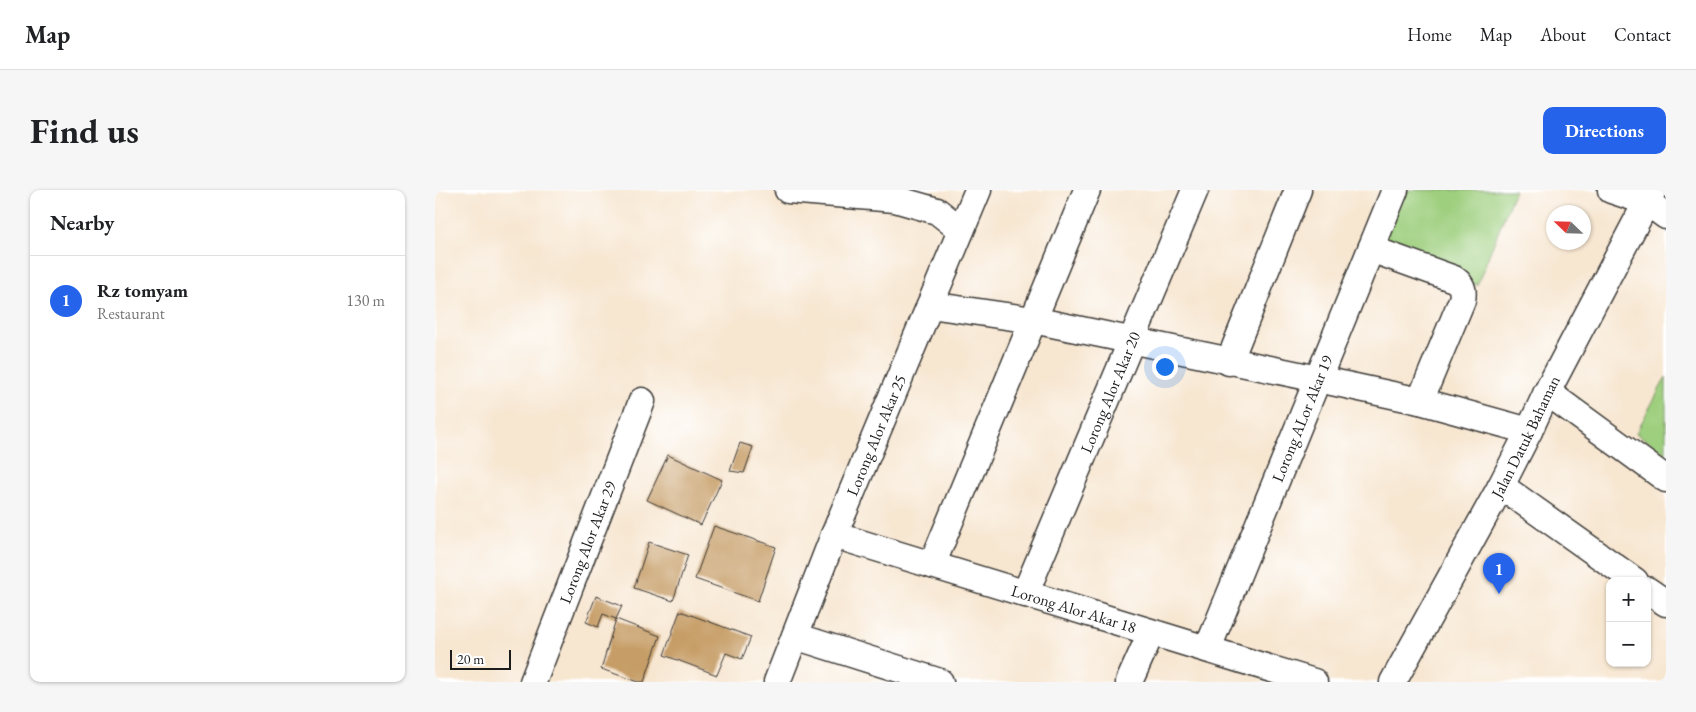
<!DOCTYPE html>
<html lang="en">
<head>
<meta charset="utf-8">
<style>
	:root { --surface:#fff; --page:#f6f6f6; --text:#202124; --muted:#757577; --line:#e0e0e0; --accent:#2563eb }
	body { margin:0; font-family:"EB Garamond",serif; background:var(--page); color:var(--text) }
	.controls { position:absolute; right:15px; bottom:15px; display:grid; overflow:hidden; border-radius:10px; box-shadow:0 1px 4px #0004 }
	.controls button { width:45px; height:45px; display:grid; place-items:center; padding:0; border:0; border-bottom:1px solid var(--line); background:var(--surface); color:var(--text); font:25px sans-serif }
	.compass { position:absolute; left:1111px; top:15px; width:45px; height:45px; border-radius:50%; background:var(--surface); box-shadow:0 1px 4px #0004; rotate:293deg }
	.scale { position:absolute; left:15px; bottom:12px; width:61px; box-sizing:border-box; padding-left:5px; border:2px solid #1c1c1c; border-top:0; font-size:14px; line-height:18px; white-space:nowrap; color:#1c1c1c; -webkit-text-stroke:4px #fff; paint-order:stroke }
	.you { position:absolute; left:729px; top:176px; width:18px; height:18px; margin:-12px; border:4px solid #fff; border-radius:50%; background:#1a73e8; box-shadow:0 0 0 8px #1a73e833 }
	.badge { display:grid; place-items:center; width:32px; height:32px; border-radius:50%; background:var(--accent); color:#fff; font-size:16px; font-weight:700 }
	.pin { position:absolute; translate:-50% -41px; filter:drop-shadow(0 1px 2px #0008) }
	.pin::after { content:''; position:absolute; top:26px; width:18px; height:15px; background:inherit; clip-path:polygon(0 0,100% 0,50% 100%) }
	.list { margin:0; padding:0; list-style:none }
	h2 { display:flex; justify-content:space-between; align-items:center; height:65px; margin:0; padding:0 20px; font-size:21px }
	h2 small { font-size:16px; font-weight:400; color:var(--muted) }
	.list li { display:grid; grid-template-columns:32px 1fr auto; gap:15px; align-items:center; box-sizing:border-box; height:90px; padding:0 20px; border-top:1px solid var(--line) }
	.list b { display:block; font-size:19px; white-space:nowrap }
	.list p { margin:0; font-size:16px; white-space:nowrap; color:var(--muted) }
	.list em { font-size:16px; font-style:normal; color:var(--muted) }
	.map { position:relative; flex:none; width:1231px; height:492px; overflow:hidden; border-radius:10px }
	header { display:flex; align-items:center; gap:30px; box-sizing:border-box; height:70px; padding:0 25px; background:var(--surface); border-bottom:1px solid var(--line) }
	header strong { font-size:24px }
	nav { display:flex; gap:28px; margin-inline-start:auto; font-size:18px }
	.intro { display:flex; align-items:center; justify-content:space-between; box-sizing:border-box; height:120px; padding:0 30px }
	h1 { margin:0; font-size:35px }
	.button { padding:12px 22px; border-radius:10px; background:var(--accent); color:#fff; font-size:18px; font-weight:700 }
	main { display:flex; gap:30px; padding:0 30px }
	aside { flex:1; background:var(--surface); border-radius:10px; box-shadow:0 1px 4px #0004 }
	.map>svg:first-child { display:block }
	.green { fill:#9ecf7e; stroke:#5d764d }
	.building { fill:#c69d66 }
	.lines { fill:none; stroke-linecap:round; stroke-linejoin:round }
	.minor-casing { stroke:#3d3a37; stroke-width:29 }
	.minor { stroke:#fff; stroke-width:26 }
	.labels { text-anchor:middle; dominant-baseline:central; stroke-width:4; stroke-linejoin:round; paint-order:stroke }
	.street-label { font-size:16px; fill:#1c1c1c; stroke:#fff }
</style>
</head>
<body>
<header>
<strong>Map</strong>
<nav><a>Home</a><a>Map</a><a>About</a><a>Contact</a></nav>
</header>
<div class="intro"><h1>Find us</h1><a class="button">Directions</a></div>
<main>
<aside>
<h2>Nearby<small></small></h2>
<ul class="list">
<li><span class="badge">1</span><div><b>Rz tomyam</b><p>Restaurant</p></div><em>130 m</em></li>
</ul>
</aside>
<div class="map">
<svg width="1231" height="492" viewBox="0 0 1231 492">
	<rect width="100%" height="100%" fill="#fff"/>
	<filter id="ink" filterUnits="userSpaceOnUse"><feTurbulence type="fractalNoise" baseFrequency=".02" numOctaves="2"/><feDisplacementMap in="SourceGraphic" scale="10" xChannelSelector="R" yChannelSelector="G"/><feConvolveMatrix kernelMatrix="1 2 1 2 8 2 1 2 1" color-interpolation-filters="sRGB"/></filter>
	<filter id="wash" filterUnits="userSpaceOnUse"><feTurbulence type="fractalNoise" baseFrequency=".0096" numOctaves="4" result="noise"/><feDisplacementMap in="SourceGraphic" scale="20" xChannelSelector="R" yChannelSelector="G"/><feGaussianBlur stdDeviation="1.12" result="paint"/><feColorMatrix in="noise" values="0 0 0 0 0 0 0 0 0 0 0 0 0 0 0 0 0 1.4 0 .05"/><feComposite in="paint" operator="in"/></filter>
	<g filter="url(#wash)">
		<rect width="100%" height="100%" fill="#f7e6d0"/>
		<!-- green -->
		<g class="green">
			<polygon points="967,0 1080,0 1042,95 944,56"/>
			<polygon points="1231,187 1231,264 1201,243"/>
		</g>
		<g id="blocks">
			<!-- building -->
			<g class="building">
				<polygon points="305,253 318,257 309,283 295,281"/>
				<polygon points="233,265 287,290 266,335 212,310"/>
				<polygon points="279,336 341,357 323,411 260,389"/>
				<polygon points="214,352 253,365 238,411 199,398"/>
				<polygon points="161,406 187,416 181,429 168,424 163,437 151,432"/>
				<polygon points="245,421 316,447 307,469 291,463 282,485 229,465"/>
				<polygon points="181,429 225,446 209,492 204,492 166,479"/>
			</g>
		</g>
	</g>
	<g filter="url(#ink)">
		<use href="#blocks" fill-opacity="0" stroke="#3d3a37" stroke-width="1"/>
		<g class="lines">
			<defs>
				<g id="minor">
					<polyline points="353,0 460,9 502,21 526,40"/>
					<polyline points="1176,0 1212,12 1231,26"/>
					<path d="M936,59l83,30c8,5 10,11 8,21l-42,101"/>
					<polyline points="495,115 598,130 883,189 985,211 1094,241"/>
					<polyline points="794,172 863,0"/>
					<polyline points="1112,202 1231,289"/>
					<polyline points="1066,296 1200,391"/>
					<path id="s1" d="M399,345l480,147"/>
					<polyline points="497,375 652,0"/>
					<polyline points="1212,400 1231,413"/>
					<path id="s2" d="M590,404l170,-404"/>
					<polyline points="360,446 505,492"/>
					<path id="s3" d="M773,458l187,-458"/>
					<path id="s4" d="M98,492l109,-281"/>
					<path id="s5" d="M342,492l57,-147 144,-345"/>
					<polyline points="694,492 716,443"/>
					<path id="s6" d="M958,492l108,-196 28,-55 18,-39 106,-202"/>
				</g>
			</defs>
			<!-- minor casing -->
			<use href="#minor" class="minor-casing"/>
			<!-- minor -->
			<use href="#minor" class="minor"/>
		</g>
	</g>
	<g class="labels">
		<!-- street labels -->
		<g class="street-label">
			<text stroke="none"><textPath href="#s2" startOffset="219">Lorong Alor Akar 20</textPath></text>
			<text stroke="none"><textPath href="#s3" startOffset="248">Lorong ALor Akar 19</textPath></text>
			<text stroke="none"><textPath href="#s5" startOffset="266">Lorong Alor Akar 25</textPath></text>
			<text stroke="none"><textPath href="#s6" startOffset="279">Jalan Datuk Bahaman</textPath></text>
			<text stroke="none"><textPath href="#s4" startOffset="150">Lorong Alor Akar 29</textPath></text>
			<text stroke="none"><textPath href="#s1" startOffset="251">Lorong Alor Akar 18</textPath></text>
		</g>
	</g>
</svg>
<div class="controls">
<button>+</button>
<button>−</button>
</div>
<svg class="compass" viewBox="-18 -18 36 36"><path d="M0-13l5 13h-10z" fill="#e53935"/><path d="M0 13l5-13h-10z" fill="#757577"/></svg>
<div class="scale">20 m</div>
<div class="you"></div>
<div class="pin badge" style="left:1064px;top:404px">1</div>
</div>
</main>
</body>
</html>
